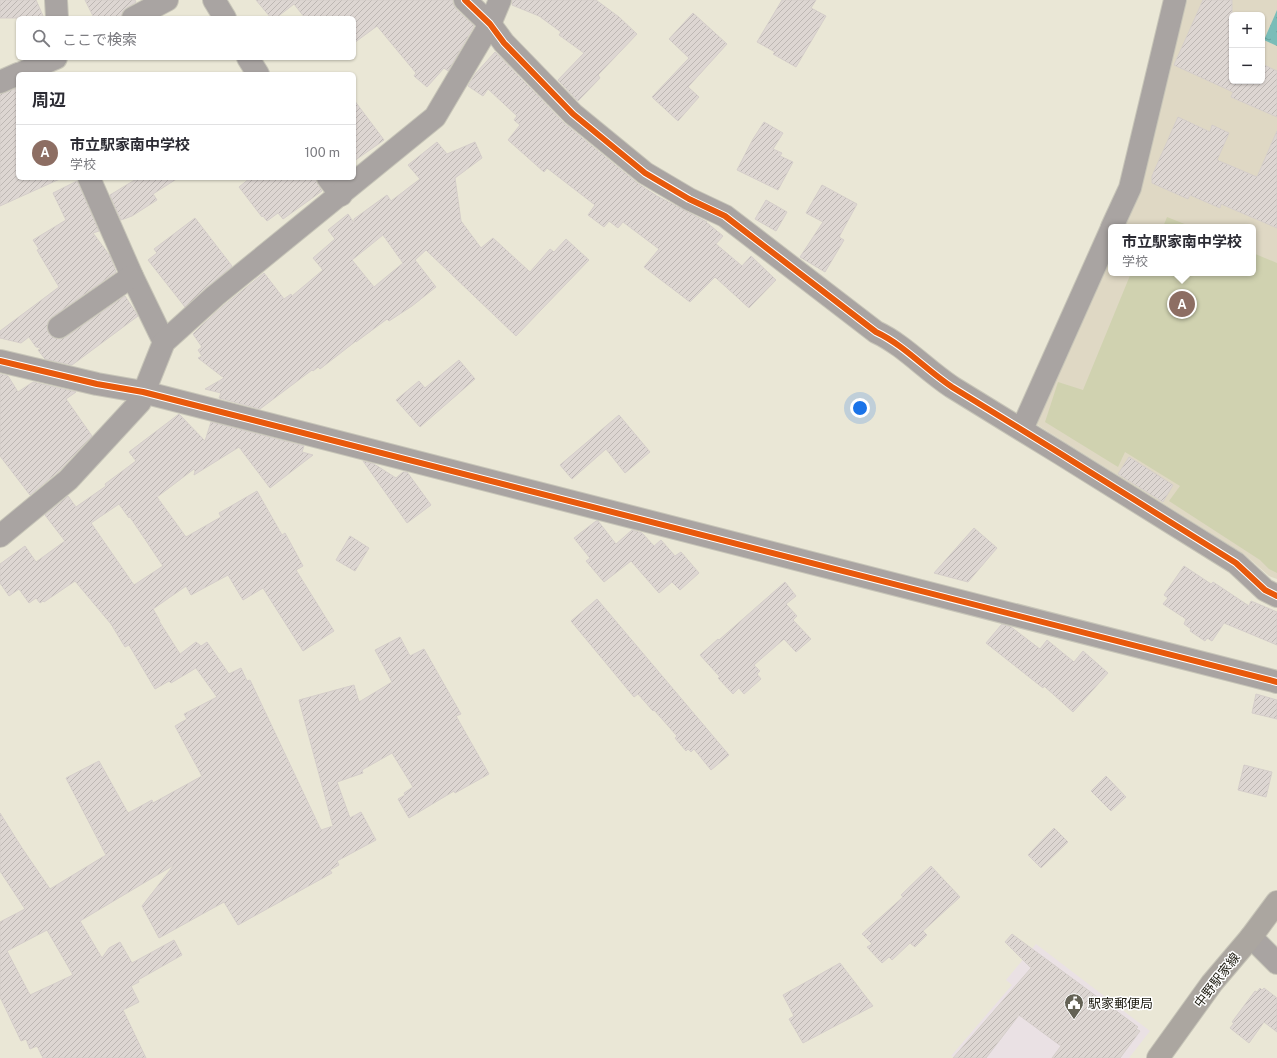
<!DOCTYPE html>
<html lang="ja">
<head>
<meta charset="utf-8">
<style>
	:root { --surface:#fff; --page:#f7f7f7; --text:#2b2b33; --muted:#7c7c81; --line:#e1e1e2; --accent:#646255 }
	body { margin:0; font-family:"Public Sans","Noto Sans JP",sans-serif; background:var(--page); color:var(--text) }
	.controls { position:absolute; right:12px; top:12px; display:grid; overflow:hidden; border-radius:6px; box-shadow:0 1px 3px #0004 }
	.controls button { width:36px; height:36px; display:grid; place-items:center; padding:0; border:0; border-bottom:1px solid var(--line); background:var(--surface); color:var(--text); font:20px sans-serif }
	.you { position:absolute; left:860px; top:408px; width:14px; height:14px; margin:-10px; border:3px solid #fff; border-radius:50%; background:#1a73e8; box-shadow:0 0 0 6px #1a73e833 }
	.badge { display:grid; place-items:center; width:26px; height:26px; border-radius:50%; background:var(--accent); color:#fff; font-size:13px; font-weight:700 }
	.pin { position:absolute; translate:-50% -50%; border:2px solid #fff; box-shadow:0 1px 4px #0006 }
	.popup { position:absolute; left:1108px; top:224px; width:148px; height:52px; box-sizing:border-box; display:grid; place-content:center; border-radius:6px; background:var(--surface); filter:drop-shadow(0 1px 3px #0005); font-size:13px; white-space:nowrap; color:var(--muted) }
	.popup b { font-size:15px; color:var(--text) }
	.popup::after { content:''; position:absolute; left:50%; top:100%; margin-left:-8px; border:8px solid transparent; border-top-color:var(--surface) }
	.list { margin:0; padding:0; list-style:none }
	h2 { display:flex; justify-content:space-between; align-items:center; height:52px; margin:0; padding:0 16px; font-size:17px }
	h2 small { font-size:13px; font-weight:400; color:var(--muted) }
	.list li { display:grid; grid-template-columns:26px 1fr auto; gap:12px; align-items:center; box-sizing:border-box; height:56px; padding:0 16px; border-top:1px solid var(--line) }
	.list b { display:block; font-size:15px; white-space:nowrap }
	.list p { margin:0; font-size:13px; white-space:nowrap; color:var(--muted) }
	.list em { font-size:13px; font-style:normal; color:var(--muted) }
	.icon { flex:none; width:22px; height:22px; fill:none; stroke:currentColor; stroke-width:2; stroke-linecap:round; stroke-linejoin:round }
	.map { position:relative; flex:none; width:1277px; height:1058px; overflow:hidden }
	.search { position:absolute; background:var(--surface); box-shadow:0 1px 3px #0004; left:16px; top:16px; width:340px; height:44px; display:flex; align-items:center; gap:10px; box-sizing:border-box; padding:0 14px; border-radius:6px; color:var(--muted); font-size:15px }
	.panel { position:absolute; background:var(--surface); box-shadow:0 1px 3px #0004; left:16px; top:72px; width:340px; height:108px; border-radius:6px }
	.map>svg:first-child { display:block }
	.commercial { fill:#eae1e4 }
	.education { fill:#dfd8c4; fill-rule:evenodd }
	.pitch { fill:#d0d2b0 }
	.water { fill:url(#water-ripples) }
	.building { fill:url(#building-hatch); stroke:#d5ceca; fill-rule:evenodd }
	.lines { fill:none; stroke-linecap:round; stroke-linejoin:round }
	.minor-casing { stroke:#c7c5b8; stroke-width:24 }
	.major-casing { stroke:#c7c5b8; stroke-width:24 }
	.minor { stroke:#a9a4a2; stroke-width:22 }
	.major { stroke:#aba6a0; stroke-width:22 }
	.cycleway-casing { stroke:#fff; stroke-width:8 }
	.cycleway { stroke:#e8590c; stroke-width:6 }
	.labels { text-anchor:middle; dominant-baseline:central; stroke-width:3; stroke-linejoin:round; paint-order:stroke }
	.street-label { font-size:13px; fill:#1c1a0f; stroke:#fff }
	.poi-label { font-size:13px; fill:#1c1a0f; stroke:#fff; text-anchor:start }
</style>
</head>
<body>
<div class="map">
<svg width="1277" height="1058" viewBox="0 0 1277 1058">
	<defs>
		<pattern id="water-ripples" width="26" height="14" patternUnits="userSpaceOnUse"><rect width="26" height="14" fill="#79bdb8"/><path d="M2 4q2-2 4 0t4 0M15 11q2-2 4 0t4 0" fill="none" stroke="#68a29d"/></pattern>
		<pattern id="building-hatch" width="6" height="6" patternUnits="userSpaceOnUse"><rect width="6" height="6" fill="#ddd6d2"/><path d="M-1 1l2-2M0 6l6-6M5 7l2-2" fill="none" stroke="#bdb7b3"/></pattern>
	</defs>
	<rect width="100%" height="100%" fill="#eae7d6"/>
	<!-- commercial -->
	<polygon class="commercial" points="1036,944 1150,1031 1129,1058 956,1058 951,1056 1012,985 1006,980"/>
	<!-- education -->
	<path class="education" d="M1186,0h91v579l-8,-3 -25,-22 -208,-130 75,-174v23h142v-46h-132l18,-43zM1232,15h30v66h-30z"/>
	<!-- pitch -->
	<g class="pitch">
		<polygon points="1167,217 1192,227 1163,227"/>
		<polygon points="1253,253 1277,263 1277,573 1269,569 1260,560 1169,501 1180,486 1125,452 1118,467 1045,422 1058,382 1083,390 1131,273 1253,273"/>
	</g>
	<!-- water -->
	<polygon class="water" points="1277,10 1277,46 1264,40"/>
	<!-- building -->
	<g class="building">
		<polygon points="0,0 36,0 44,18 0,18"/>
		<polygon points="85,0 135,0 136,2 123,11 121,18 94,18"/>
		<polygon points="256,0 453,0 453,4 456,9 474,26 448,71 444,68 427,87 414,76 416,73 377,26 354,43 354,18 305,18 294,4 276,18 271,18"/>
		<polygon points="512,0 596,0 619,17 637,34 598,75 600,78 578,101 558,80 584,53 559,35 561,32 539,16 512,5"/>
		<polygon points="782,0 816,0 811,8 826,16 796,67 773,54 775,52 757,42"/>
		<polygon points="1203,0 1232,0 1232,81 1262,81 1262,64 1277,71 1277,117 1231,97 1233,92 1174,65"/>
		<polygon points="693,13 727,44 688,87 699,97 678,121 652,97 689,58 669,39"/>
		<polygon points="495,52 565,124 637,183 657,196 707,222 706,222 723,236 716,244 742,266 751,256 776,280 749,308 715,277 690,302 644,267 659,249 623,222 618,228 609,221 604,227 588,215 595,205 547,168 544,172 508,140 520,125 514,120 517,116 488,89 483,96 468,86 476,73"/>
		<polygon points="18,88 18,178 62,178 0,206 0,94"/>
		<polygon points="354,100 384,140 354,161"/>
		<polygon points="1178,117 1210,132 1212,125 1229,133 1217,160 1257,177 1277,131 1277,228 1221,204 1220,208 1190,195 1188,199 1152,183 1152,176"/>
		<polygon points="764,122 783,133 773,149 782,153 780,156 793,162 778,190 737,170 753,139"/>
		<path d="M437,142l10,12 28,-12 7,16 -27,20 6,43 20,27 12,-10 37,34 20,-23 4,3 12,-13 23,21 -73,76 -90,-86 -11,10 21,27 -24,19 -23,15 -2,-2 -31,23v-1l-36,28 -2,-2 -5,4 -1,-1 -52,39 -41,-11 2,-5 -16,-4 19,-11 -26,-20 4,-2 -4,-6 4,-3 -9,-13 7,-7 23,-21 41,-33 20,26 7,-5 1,2 31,-26 -10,-12 22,-19 -7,-9 20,-16 6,9v-4l33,-24 4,6 29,-22 -12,-14zM383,235l20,28 -29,24 -22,-27z"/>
		<polygon points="138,178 178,178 153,194 157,200 132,216 121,220 110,195"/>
		<polygon points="250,178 316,178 318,185 322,191 283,219 278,213 267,221 263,216 262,217 239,187"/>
		<polygon points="77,181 99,231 93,233 110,256 116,272 52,317 48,322 47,328 49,334 54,338 60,339 66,337 125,296 138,316 72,365 45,359 38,350 41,348 36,347 29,337 21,343 0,338 0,331 59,287 37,250 39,249 33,240 66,220 53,193"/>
		<polygon points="822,185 857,204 839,237 844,240 825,272 800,257 823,222 806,213"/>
		<polygon points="766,200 787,212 776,231 755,219"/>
		<polygon points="195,218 232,266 185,307 148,260 157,253 154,249"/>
		<polygon points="459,360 475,379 420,427 396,400 419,381 425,388"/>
		<polygon points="0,374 8,376 18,392 33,382 76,392 66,399 92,436 59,471 30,495 0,456"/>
		<path d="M179,414l26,27 6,-19 93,24 -2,6 11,3 -43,33 -31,-41 -45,28 1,-4 -1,-2 -37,28 29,40 35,-20 -2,-4 38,-22 25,44 3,-2 18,33 -7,4 38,61 -31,20 -40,-63 -20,12 -15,-25 -37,20 -5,-9 -33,23 7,12h-1l21,33 16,-12 5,4 6,-4 22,32 12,-6 6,13 3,-1 71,150 12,-4 -34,-126 55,-15 5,17 33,-20 -17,-32 25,-13 10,19 14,-7 37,65 -5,2 33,58 -34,19 -1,-2 -45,27 -11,-19 7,-4 -1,-2 9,-6 -21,-34 -30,17 1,3 -26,9 13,36 11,-6 15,28 -39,21 2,4 -9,5 2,3 -94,52 -14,-23 -65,36 -17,-32 32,-41 -94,56 22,37 7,-10 11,-6 12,21 42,-23 8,15 -44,25 1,2 -8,4 8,16 -16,8 23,48h-103l-6,-12 -7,3 -4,-10 -5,2 -21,-44v-75l25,-13 -25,-38v-58l22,35 28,41 56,-34 -40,-77 33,-17 29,52 24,-13 1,3 49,-27 -27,-50 12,-7 -3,-5 33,-17 -21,-29 -25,15 -2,-2 -14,8 -26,-44 -4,2 -14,-23 -36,-43 -31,21 -1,-1 -3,2 -4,-5 -7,5 -10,-14 -10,7 -9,-13v-19l25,-18 11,16 29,-21 -20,-26 23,-19 8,11 30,-21 -1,-2 31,-23 -7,-9zM119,504l10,14 1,-1 33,49 -29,19 -43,-62zM47,930l26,45 -43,20 -23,-44z"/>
		<polygon points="619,415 650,452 625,473 606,449 572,479 560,465"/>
		<polygon points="1129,457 1173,485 1163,502 1118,474"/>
		<polygon points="363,461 374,464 396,478 403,472 407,472 431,505 407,523"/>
		<polygon points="596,521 598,521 616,544 632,530 642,533 654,546 661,540 675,556 681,552 699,573 680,590 672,582 659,593 631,561 604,582 586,561 590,558 574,538"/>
		<polygon points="974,528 997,548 968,582 934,573"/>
		<polygon points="350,536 369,548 355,571 336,560"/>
		<polygon points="1184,566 1211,584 1213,582 1249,606 1251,601 1277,612 1277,645 1224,623 1212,641 1207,638 1205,641 1190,631 1191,629 1184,624 1186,619 1163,604 1168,598 1164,595"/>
		<polygon points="785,582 796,596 786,604 797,616 793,620 811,639 796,652 784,639 754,665 760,671 757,674 761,679 744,694 739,688 733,694 718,678 720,677 700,655 718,639 719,640"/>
		<polygon points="597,599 729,755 711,770 694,749 691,752 688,749 686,751 675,738 677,736 654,710 653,711 638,694 634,697 571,621"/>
		<polygon points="1002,624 1011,627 1040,649 1047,640 1074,662 1083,651 1108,673 1073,712 1044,686 1043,688 986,643"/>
		<polygon points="1256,694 1277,700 1277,719 1252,713"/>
		<polygon points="1244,765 1272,772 1266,797 1238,790"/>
		<polygon points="1106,776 1126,797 1111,811 1091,791"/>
		<polygon points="1054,828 1068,842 1041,868 1028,855"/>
		<polygon points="931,866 960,897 923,931 927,935 915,947 910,943 892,960 889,957 882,963 867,947 872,944 862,934 903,897 901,895"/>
		<polygon points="1012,934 1138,1027 1136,1029 1140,1031 1120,1058 1052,1058 1061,1046 1019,1015 986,1058 953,1058 1031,968 1005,942"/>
		<polygon points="840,963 873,1006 803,1043 789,1019 794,1016 783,995"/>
		<polygon points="1260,988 1262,990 1264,988 1277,998 1277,1032 1264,1022 1249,1043 1230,1028 1234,1023 1232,1022 1255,991 1257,992"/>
	</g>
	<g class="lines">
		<defs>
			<g id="minor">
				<polyline points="56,0 57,18"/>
				<polyline points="214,0 225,18"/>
				<path d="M465,0l25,24 14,19 69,71 72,59 44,26 36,17 151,116c28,13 50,38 76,55 95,58 190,117 284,176l29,27 12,6"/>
				<polyline points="133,18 167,0"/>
				<polyline points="248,58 258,74"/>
				<polyline points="19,74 56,58"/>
				<polyline points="0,82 18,74"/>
				<polyline points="89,178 132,276 164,342"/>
				<polyline points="328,178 341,195"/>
				<polyline points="1112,227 1130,188 1175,0"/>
				<polyline points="59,327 132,276"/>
				<polyline points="0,361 97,384 143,392 1277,682"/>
				<polyline points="1022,429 1111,230"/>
				<polyline points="0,536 68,480 140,402 164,342 215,296 435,117 490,24 500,0"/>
				<polyline points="1251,937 1277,963"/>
			</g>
			<polyline id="major" points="1158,1058 1212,983 1251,937 1277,902"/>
		</defs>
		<!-- minor casing -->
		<use href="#minor" class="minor-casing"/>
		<!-- major casing -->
		<use href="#major" class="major-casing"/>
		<!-- minor -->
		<use href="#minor" class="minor"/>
		<!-- major -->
		<use href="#major" class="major"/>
		<defs>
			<g id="cycleway">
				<path d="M465,0l25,24 14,19 69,71 72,59 44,26 36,17 151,116c28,13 50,38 76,55 95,58 190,117 284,176l29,27 12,6"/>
				<polyline points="0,361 97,384 143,392 1277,682"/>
			</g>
		</defs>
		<!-- cycleway casing -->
		<use href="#cycleway" class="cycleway-casing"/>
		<!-- cycleway -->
		<use href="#cycleway" class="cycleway"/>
	</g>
	<!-- icons -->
	<defs>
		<symbol id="civic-pin" viewBox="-11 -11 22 30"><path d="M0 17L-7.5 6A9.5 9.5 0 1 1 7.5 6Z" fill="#646255" stroke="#fff"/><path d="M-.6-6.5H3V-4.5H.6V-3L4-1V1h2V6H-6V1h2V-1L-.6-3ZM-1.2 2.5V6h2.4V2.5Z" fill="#fff"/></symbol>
	</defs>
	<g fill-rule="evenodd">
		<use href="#civic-pin" x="1063" y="992" width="22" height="30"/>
	</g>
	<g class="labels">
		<!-- street labels -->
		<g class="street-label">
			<text transform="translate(1217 980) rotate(-52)">中野駅家線</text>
		</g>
		<!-- poi labels -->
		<g class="poi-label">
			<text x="1088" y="1003">駅家郵便局</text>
		</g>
	</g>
</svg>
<div class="controls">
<button>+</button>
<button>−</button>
</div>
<div class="you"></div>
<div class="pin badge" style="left:1182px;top:304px;background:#8d6e63">A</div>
<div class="popup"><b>市立駅家南中学校</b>学校</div>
<div class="search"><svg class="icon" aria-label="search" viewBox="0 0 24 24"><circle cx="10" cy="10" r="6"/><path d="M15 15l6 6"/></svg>ここで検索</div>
<section class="panel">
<h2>周辺<small></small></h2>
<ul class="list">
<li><span class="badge" style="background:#8d6e63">A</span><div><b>市立駅家南中学校</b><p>学校</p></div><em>100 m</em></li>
</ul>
</section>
</div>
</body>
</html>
